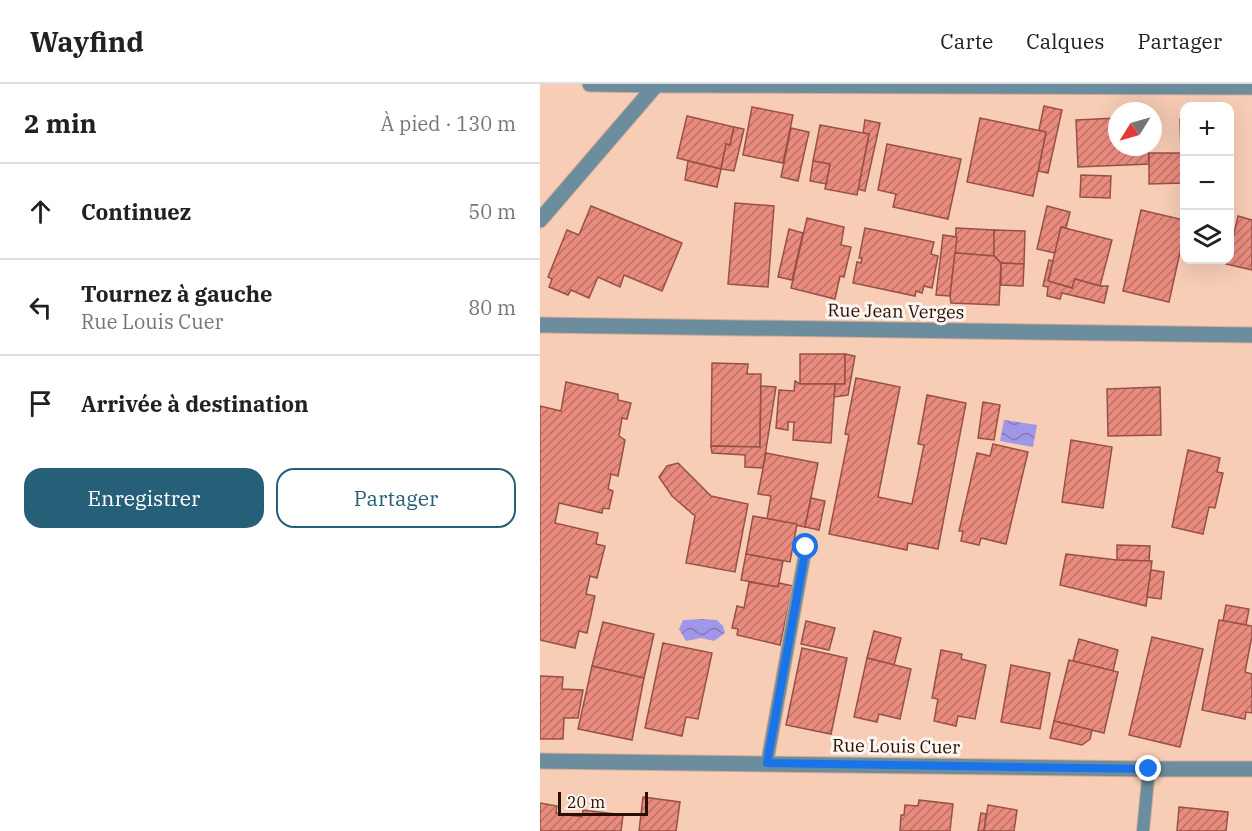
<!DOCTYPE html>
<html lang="fr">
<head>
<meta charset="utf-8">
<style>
	:root { --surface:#fff; --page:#f2f2f2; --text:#202124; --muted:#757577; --line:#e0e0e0; --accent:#256078 }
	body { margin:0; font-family:"IBM Plex Serif",serif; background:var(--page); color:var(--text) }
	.controls { position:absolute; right:18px; top:18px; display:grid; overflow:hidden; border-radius:12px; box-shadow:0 6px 24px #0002 }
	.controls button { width:54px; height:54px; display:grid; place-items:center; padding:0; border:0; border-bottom:2px solid var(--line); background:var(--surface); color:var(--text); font:30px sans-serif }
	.compass { position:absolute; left:568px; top:18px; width:54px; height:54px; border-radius:50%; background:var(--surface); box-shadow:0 6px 24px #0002; rotate:233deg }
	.scale { position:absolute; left:18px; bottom:15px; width:90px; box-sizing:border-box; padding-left:6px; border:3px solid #280f02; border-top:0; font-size:16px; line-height:21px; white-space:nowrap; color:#280f02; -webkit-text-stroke:4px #fef6f2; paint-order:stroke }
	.stop { position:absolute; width:18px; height:18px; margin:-14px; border:4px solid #1a73e8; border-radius:50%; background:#fff }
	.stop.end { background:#1a73e8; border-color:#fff; box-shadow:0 2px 6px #0008 }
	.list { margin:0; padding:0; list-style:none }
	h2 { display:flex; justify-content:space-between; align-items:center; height:78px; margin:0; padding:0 24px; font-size:26px }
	h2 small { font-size:20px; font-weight:400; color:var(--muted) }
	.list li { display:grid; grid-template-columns:39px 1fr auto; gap:18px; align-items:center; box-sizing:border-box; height:96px; padding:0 24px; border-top:2px solid var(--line) }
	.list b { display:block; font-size:22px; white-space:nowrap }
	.list p { margin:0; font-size:20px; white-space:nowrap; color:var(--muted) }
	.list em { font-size:20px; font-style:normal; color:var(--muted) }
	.actions { display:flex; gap:12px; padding:18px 24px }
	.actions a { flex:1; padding:14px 0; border:2px solid var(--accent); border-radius:18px; text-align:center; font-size:21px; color:var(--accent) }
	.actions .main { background:var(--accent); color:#fff }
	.icon { flex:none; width:33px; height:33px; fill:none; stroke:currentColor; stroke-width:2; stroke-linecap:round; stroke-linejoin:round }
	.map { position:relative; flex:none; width:712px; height:747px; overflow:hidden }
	header { display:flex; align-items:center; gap:36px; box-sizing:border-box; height:84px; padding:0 30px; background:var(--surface); border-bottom:2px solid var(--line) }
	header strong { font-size:28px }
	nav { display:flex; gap:33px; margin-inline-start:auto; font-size:21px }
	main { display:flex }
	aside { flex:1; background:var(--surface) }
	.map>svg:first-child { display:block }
	.water { fill:url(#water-waves) }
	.building { fill:url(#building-hatch); stroke:#975046; stroke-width:1.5 }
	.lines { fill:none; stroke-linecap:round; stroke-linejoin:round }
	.lane-casing { stroke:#d3ab96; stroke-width:14 }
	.street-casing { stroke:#d3ab96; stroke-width:17 }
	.lane { stroke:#6c8d9d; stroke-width:12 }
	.street { stroke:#6c8d9d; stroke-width:15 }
	.route { stroke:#1a73e8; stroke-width:8 }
	.labels { text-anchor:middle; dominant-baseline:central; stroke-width:6; stroke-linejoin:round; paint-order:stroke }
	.street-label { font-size:18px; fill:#280f02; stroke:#fef6f2 }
</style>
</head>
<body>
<header>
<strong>Wayfind</strong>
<nav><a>Carte</a><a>Calques</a><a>Partager</a></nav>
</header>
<main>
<aside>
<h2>2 min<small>À pied · 130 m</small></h2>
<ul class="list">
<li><svg class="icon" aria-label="ahead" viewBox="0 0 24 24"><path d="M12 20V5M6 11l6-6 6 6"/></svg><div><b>Continuez</b></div><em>50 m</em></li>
<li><svg class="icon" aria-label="left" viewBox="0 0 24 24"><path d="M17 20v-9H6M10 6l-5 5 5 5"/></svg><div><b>Tournez à gauche</b><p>Rue Louis Cuer</p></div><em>80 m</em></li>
<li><svg class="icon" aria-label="arrive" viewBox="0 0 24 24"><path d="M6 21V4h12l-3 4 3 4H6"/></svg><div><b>Arrivée à destination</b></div></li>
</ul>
<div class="actions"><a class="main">Enregistrer</a><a>Partager</a></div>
</aside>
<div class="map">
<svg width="712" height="747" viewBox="0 0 712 747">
	<defs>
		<pattern id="water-waves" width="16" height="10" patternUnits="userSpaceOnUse" patternTransform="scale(1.5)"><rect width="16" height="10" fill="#a197e8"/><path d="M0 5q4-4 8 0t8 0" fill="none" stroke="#837aba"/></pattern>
		<pattern id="building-hatch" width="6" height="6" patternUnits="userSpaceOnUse" patternTransform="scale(1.5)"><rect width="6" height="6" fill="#e98c7e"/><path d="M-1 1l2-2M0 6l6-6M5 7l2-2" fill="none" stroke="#bd7165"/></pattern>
	</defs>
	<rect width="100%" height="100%" fill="#f8cdb6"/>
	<!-- water -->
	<g class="water">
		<polygon points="464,336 497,341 493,363 460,357"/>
		<polygon points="161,535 177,536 183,542 185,549 174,557 161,554 146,557 139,545 143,536"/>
	</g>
	<!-- building -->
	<g class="building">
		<polygon points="504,22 522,26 508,89 498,87 506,48 499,46"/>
		<polygon points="212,23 253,31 243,79 203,71"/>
		<polygon points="147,32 194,43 190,61 186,60 181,85 137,74"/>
		<polygon points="440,34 506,48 493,112 427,98"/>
		<polygon points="577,34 577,63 608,63 609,80 538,83 536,36"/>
		<polygon points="644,34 644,99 609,100 609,69 641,69 640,35"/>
		<polygon points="325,36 340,39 325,107 318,105 329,50 323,49"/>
		<polygon points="280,41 329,50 317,111 285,105 290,80 273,77"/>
		<polygon points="194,43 204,45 194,87 181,85 186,60 190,61"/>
		<polygon points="251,44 269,48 258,97 241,93"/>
		<polygon points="347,60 421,75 408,135 353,123 356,110 338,106"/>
		<polygon points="148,77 181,85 177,103 145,96"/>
		<polygon points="273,77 290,80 286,100 270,97"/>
		<polygon points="541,91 571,92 570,114 540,113"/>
		<polygon points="195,119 234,122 228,203 188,200"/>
		<polygon points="51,122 142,159 122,207 84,191 80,203 58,193 49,214 31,206 28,211 9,203 12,195 8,193 27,146 39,151"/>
		<polygon points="507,122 530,128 526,144 521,143 515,169 497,165"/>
		<polygon points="601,126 644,136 644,150 629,218 583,207"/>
		<polygon points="698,132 712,136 712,186 686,180 688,176 690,176 690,167"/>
		<polygon points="267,134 304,143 301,161 311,163 304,193 300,192 295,215 251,204"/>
		<polygon points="521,143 572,156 560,202 535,195 532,204 508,197"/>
		<polygon points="325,144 394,158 391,170 398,172 392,204 384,202 382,209 376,207 375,212 313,199 317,178 321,179 322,174 319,174"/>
		<polygon points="416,144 454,146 454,172 415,169"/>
		<polygon points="249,145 263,149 252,196 238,193"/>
		<polygon points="454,146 485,147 484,180 461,179 454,172"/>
		<polygon points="403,151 417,153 410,212 396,211"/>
		<polygon points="415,169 454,172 461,179 459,221 411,219 410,212"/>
		<polygon points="509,176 513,177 508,197 532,204 535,195 560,202 568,202 564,219 522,209 520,215 507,212 508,203 503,202"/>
		<polygon points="461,179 484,180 483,202 461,201"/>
		<rect x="260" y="270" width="45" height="30"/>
		<polygon points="305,270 315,272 308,311 294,313 295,300 305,300"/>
		<polygon points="172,279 208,280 207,290 221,290 220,363 171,362"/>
		<polygon points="316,294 360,303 338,413 372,420 384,361 378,360 387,311 426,319 398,465 368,459 367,466 289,450 309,351 305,350"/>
		<polygon points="255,297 260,300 295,300 291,359 253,356 254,338 248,338 248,346 236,344 239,306 254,307"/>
		<polygon points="26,298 78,310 78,316 91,319 87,335 82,334 79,352 85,356 78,392 71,390 68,405 73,407 69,425 63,424 62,429 19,419 15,439 58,449 56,460 65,462 57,494 50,492 46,510 55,512 47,549 39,547 35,564 0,556 0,322 21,327"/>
		<polygon points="221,302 236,303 223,384 205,383 205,371 172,369 171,362 220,363"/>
		<polygon points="620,303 621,351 568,352 567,305"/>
		<polygon points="443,318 460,321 454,356 438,354"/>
		<polygon points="531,356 572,363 563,424 522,418"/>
		<polygon points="453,360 488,368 466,460 441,454 439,461 421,457 423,447 419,447 437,369 450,372"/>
		<polygon points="648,366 680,374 677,388 683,389 675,424 669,423 663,450 632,443"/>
		<polygon points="226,369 278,379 265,443 227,435 231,412 218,410"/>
		<polygon points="138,379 171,412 208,420 195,488 146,479 155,432 132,412 119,393 127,382"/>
		<polygon points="271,414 285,417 279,446 265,443"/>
		<polygon points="213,432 257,440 250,478 206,470"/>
		<polygon points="577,461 610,462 609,477 577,476"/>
		<polygon points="206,470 243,477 238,503 201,496"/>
		<polygon points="526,470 577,476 612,477 606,522 520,501"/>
		<polygon points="611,486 624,488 621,515 607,513"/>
		<polygon points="209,498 238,503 239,499 253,502 240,561 197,551 198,545 192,544 197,522 204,524"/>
		<polygon points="686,521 709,525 706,541 683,537"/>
		<polygon points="679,536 712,542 712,552 705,588 712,590 712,629 706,628 705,635 662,626"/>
		<polygon points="266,537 295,544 289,566 261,560"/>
		<polygon points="63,538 114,550 104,594 52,582"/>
		<polygon points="334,547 361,554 354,581 327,574"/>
		<polygon points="612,553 663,565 640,663 589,651"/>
		<polygon points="539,555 578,566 573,587 533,577"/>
		<polygon points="123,559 172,569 158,635 146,633 142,652 105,644"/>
		<polygon points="262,564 307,574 291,650 246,641"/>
		<polygon points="401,566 422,570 421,575 446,581 435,635 418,632 416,642 394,637 398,615 392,614"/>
		<polygon points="327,574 371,585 360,635 339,630 337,638 314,633"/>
		<polygon points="529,576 578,588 564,649 514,637"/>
		<polygon points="471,581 510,589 500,645 461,638"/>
		<polygon points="52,582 104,594 92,656 38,645"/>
		<polygon points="0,592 23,593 22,605 43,606 38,634 24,634 23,655 0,655"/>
		<polygon points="514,637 552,646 550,655 542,661 510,654"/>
		<polygon points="103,713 140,718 136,747 99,747"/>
		<polygon points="379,716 413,720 410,747 360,747 361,731 364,731 365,721 378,722"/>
		<polygon points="0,719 17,722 16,729 42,733 43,726 83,731 81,747 0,747"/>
		<polygon points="448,721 477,726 474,747 444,747"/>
		<polygon points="639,723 688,728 686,747 637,747"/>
		<polygon points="441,729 446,730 444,747 438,747"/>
	</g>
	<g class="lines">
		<defs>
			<g id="lane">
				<polyline points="227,679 266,463"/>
				<polyline points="603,747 609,685"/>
			</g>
			<g id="street">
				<polyline points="50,0 115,1 712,3"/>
				<polyline points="0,136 117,0"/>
				<polyline points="0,241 712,251"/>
				<polyline points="0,677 609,685 712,685"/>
			</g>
		</defs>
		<!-- lane casing -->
		<use href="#lane" class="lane-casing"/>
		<!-- street casing -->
		<use href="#street" class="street-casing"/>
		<!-- lane -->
		<use href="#lane" class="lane"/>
		<!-- street -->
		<use href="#street" class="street"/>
	</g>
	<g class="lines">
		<!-- route -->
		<polyline class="route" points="266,463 227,679 609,685"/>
	</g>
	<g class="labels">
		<!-- street labels -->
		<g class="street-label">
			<text transform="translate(356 227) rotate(1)">Rue Jean Verges</text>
			<text transform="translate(356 662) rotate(1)">Rue Louis Cuer</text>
		</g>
	</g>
</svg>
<div class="controls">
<button>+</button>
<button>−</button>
<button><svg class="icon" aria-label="layers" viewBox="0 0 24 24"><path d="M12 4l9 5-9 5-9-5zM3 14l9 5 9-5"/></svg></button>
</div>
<svg class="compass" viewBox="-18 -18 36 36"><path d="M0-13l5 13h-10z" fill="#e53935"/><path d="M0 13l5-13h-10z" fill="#757577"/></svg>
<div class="scale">20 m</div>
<div class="stop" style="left:266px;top:463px"></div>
<div class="stop end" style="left:609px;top:685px"></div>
</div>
</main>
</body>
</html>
